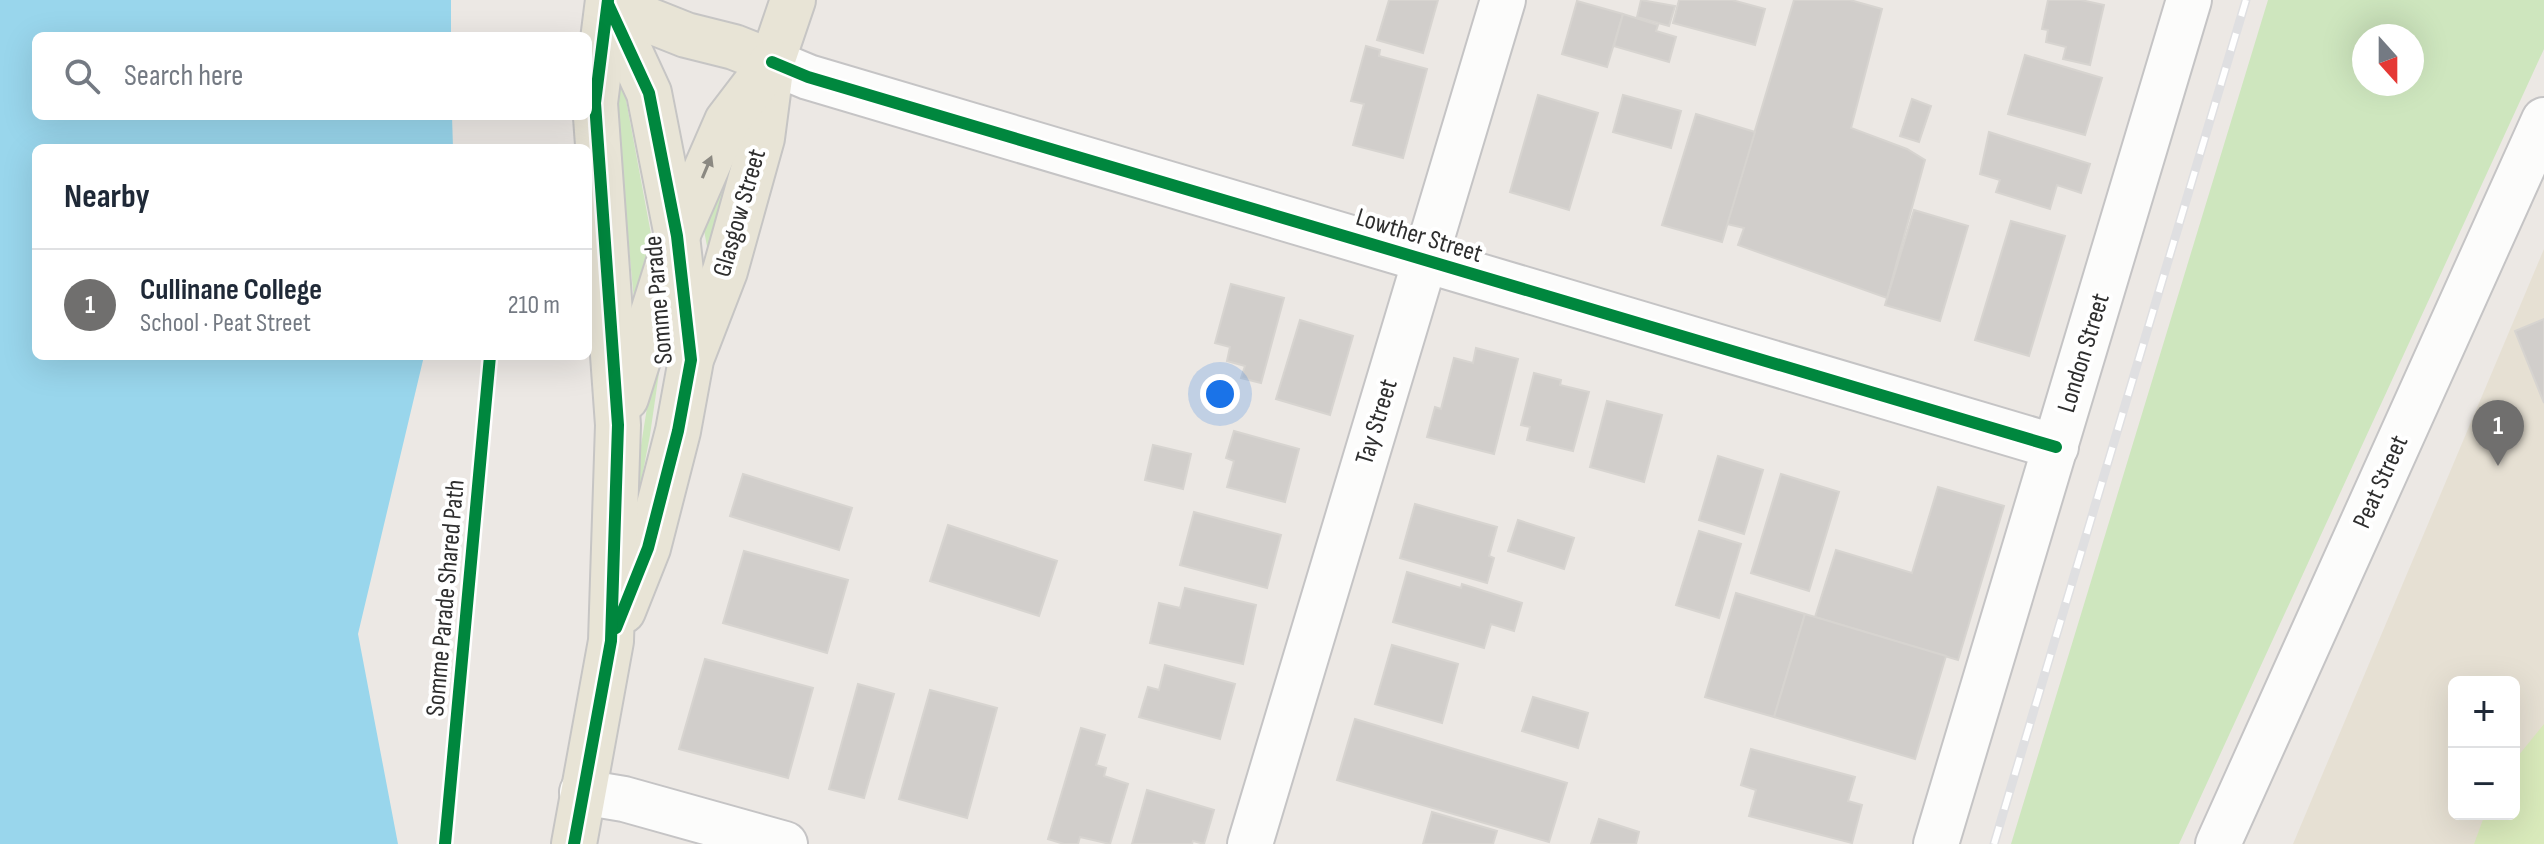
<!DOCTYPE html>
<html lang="en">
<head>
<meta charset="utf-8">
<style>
	:root { --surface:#fff; --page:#f2f2f3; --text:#1f2937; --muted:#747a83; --line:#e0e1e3; --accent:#706f6e }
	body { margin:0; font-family:"Sofia Sans Condensed",sans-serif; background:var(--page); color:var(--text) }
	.controls { position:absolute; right:24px; bottom:24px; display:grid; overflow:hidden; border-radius:12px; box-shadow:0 8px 32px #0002 }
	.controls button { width:72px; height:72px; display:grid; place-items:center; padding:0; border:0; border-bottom:2px solid var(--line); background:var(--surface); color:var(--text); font:40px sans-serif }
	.compass { position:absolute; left:2352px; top:24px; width:72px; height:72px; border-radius:50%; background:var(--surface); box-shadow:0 8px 32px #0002; rotate:159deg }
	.you { position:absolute; left:1220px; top:394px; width:28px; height:28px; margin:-20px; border:6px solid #fff; border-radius:50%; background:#1a73e8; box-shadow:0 0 0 12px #1a73e833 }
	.badge { display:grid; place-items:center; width:52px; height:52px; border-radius:50%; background:var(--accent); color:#fff; font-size:26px; font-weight:700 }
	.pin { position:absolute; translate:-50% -66px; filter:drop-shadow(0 2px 4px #0008) }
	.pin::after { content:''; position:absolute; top:42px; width:28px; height:24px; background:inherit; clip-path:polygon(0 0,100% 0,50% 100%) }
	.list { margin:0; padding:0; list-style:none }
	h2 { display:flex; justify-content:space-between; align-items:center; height:104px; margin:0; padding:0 32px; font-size:34px }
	h2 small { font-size:26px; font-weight:400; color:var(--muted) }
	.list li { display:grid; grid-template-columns:52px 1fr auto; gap:24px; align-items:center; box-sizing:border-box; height:112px; padding:0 32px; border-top:2px solid var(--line) }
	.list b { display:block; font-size:30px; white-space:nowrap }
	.list p { margin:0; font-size:26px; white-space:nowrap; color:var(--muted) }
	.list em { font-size:26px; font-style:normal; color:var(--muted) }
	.icon { flex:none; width:44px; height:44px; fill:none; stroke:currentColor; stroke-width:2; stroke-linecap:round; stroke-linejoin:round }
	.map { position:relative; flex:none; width:2544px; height:844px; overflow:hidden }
	.search { position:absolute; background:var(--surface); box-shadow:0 8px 32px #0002; left:32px; top:32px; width:560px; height:88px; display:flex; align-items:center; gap:20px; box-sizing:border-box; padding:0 28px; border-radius:12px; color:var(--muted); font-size:30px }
	.panel { position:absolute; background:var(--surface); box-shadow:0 8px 32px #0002; left:32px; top:144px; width:560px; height:216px; border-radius:12px }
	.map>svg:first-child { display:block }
	.education { fill:#e6e0d3; fill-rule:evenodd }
	.green { fill:#cee6be; fill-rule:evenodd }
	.pitch { fill:#d9eabb }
	.water { fill:#99d6ec }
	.building { fill:#d1cecb; stroke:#d7d4d0; stroke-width:2 }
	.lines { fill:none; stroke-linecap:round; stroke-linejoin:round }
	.minor-casing { stroke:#c5c4c5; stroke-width:48 }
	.major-casing { stroke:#c6c5c4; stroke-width:48 }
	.minor { stroke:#fcfcfb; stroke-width:44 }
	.major { stroke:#e8e4d6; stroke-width:44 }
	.rail-casing { stroke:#dfdfe1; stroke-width:9 }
	.rail { stroke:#fff; stroke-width:6; stroke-dasharray:18; stroke-linecap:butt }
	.cycleway-casing { stroke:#fff; stroke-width:17 }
	.cycleway { stroke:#00873e; stroke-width:12 }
	.oneway { fill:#8b8982 }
	.labels { text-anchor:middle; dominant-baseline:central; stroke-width:8; stroke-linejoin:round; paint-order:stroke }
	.street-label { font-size:26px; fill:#2e2e2e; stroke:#fff }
</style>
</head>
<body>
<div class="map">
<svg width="2544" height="844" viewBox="0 0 2544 844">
	<rect width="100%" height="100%" fill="#ece8e4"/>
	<!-- education -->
	<path class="education" d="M2544,249v595h-251zM2454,682h60v132h-60z"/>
	<!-- green -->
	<g class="green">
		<path d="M2268,0h276v49l-365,795h-168zM2412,36v48h-48v-48z"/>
		<polygon points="618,57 654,250 647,259 651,261 635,311 611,59"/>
		<polygon points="752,102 711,268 703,225"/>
		<polygon points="656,351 662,352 650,435 629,546 625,546"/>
	</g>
	<!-- pitch -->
	<polygon class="pitch" points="2544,724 2544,844 2474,844 2485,814 2514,814 2514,761"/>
	<!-- water -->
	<polygon class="water" points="0,0 451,0 451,36 36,36 36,116 452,116 453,148 36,148 36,356 424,356 358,634 398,844 0,844"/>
	<!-- building -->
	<g class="building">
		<polygon points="1389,0 1438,0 1423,53 1377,40"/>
		<polygon points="1641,0 1675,6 1669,26 1637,17"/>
		<polygon points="1679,0 1732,0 1765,9 1755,45 1673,23"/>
		<polygon points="1794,0 1850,0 1882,9 1851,128 1907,149 1925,160 1887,298 1738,245 1744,228 1727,224"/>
		<polygon points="2048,0 2081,0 2104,5 2090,65 2063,59 2066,47 2046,42 2048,30 2042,29"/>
		<polygon points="1577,1 1623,14 1607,67 1562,54"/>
		<polygon points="1623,14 1658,25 1656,31 1676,37 1669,62 1614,46"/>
		<polygon points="1366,46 1380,50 1379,56 1427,69 1403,158 1353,145 1364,104 1351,101"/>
		<polygon points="2025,55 2102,78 2085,135 2008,114"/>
		<polygon points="1538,95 1598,113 1569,210 1510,192"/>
		<polygon points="1623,95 1681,111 1671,148 1613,132"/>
		<polygon points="1912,99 1931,106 1919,142 1900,136"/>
		<polygon points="1696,114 1755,132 1722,242 1662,225"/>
		<polygon points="1989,132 2090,164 2081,193 2057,185 2050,209 1996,192 2000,180 1980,174"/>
		<polygon points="1914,210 1968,226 1940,321 1885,305"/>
		<polygon points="2011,221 2065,236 2029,356 1975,340"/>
		<polygon points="1231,284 1284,298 1261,383 1241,378 1245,366 1227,361 1230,347 1215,343"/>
		<polygon points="2544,319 2544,403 2515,331"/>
		<polygon points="1300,320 1353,336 1330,415 1276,399"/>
		<polygon points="1476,348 1518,359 1494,454 1427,437 1435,407 1441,409 1454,358 1473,363"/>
		<polygon points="1534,373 1561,380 1560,385 1589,392 1573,451 1527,440 1530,427 1521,425"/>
		<polygon points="1607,401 1662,415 1644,482 1590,467"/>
		<polygon points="1234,431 1299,449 1285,502 1227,487 1234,461 1226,458"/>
		<polygon points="1153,445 1191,454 1183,489 1145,480"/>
		<polygon points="1718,456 1763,470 1744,534 1699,520"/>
		<polygon points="743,474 852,508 839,550 730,516"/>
		<polygon points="1781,474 1839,492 1809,591 1751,573"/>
		<polygon points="1938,487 2004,506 1958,660 1815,617 1836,550 1912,573"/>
		<polygon points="1415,504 1497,527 1489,556 1494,558 1487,583 1400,558"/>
		<polygon points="1194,512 1281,535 1267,588 1180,565"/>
		<polygon points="1518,520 1574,538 1564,569 1508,551"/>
		<polygon points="948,525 1057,561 1039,616 930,581"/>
		<polygon points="1699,531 1741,544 1719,618 1676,605"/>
		<polygon points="744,551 848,580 827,653 723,623"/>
		<polygon points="1407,572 1461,588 1462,584 1522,603 1514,631 1491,624 1484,648 1393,622"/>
		<polygon points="1185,588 1256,605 1243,664 1150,643 1159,603 1180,608"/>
		<polygon points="1736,593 1805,614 1774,717 1705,697"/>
		<polygon points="1805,614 1946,656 1915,759 1774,717"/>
		<polygon points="1392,645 1458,664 1442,723 1375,704"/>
		<polygon points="705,659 813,688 788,778 679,749"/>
		<polygon points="1165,665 1235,684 1220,739 1139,717 1148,687 1159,690"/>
		<polygon points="858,684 894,694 864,798 829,789"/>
		<polygon points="930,690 997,708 967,818 899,799"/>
		<polygon points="1533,697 1588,713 1578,748 1522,731"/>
		<polygon points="1355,719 1567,783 1549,842 1337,780"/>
		<polygon points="1081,728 1105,735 1096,765 1106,768 1104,776 1128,784 1110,844 1080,837 1078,844 1064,844 1048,839"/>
		<polygon points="1751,749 1855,777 1848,801 1862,805 1852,843 1749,816 1756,790 1741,785"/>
		<polygon points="1147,790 1214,810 1204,844 1193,841 1192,844 1132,844"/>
		<polygon points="1432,812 1497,831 1493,844 1423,844"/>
		<polygon points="1599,819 1639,832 1636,844 1591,844"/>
	</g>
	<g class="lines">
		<defs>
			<g id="minor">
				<polyline points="772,62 808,77 2056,447"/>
				<polyline points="582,792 624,799 785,844"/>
				<polyline points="1250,844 1503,0"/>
				<polyline points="1936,844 2189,0"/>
				<polyline points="2218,844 2544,120"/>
			</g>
			<g id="major">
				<polyline points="608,4 649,93 677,236 691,360 678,431 648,548 623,611"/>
				<polyline points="608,4 686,35 734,47 772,62"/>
				<polyline points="693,354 725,271 762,138 772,62 793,0"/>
				<polyline points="626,398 677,236 727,121 772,62"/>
				<polyline points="574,844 611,641 618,425 595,103 608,0"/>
			</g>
		</defs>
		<!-- minor casing -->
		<use href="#minor" class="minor-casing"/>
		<!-- major casing -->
		<use href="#major" class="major-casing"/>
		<!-- minor -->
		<use href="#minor" class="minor"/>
		<!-- major -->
		<use href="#major" class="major"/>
		<defs>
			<polyline id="rail" points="1994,844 2246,0"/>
		</defs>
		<!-- rail casing -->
		<use href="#rail" class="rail-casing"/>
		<!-- rail -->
		<use href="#rail" class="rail"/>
		<defs>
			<g id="cycleway">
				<polyline points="608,4 649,93 677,236 691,360 678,431 648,548 616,628"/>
				<polyline points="772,62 808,77 2056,447"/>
				<polyline points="445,844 490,356"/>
				<polyline points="574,844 611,641 618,425 595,103 608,0"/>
			</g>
		</defs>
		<!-- cycleway casing -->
		<use href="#cycleway" class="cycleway-casing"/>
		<!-- cycleway -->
		<use href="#cycleway" class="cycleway"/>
	</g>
	<!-- one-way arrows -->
	<defs><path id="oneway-solid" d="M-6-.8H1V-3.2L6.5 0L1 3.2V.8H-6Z" transform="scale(2)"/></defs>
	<use class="oneway" href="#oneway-solid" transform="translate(707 167) rotate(-67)"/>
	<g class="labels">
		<!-- street labels -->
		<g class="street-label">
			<text transform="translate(740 213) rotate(-74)">Glasgow Street</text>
			<text transform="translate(1419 236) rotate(17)">Lowther Street</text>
			<text transform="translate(659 300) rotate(-95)">Somme Parade</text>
			<text transform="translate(2084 353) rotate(-73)">London Street</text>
			<text transform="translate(1377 422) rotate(-73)">Tay Street</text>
			<text transform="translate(2381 482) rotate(-66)">Peat Street</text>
			<text transform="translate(446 598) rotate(-85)">Somme Parade Shared Path</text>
		</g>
	</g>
</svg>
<div class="controls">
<button>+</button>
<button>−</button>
</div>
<svg class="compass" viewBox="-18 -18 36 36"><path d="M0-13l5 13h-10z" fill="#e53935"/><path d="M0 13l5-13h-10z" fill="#747a83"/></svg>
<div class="you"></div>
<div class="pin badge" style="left:2498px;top:466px">1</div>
<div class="search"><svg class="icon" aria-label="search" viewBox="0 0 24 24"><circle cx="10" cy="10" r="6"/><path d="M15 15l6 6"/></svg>Search here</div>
<section class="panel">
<h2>Nearby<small></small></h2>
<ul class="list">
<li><span class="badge">1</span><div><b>Cullinane College</b><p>School · Peat Street</p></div><em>210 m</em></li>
</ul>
</section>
</div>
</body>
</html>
